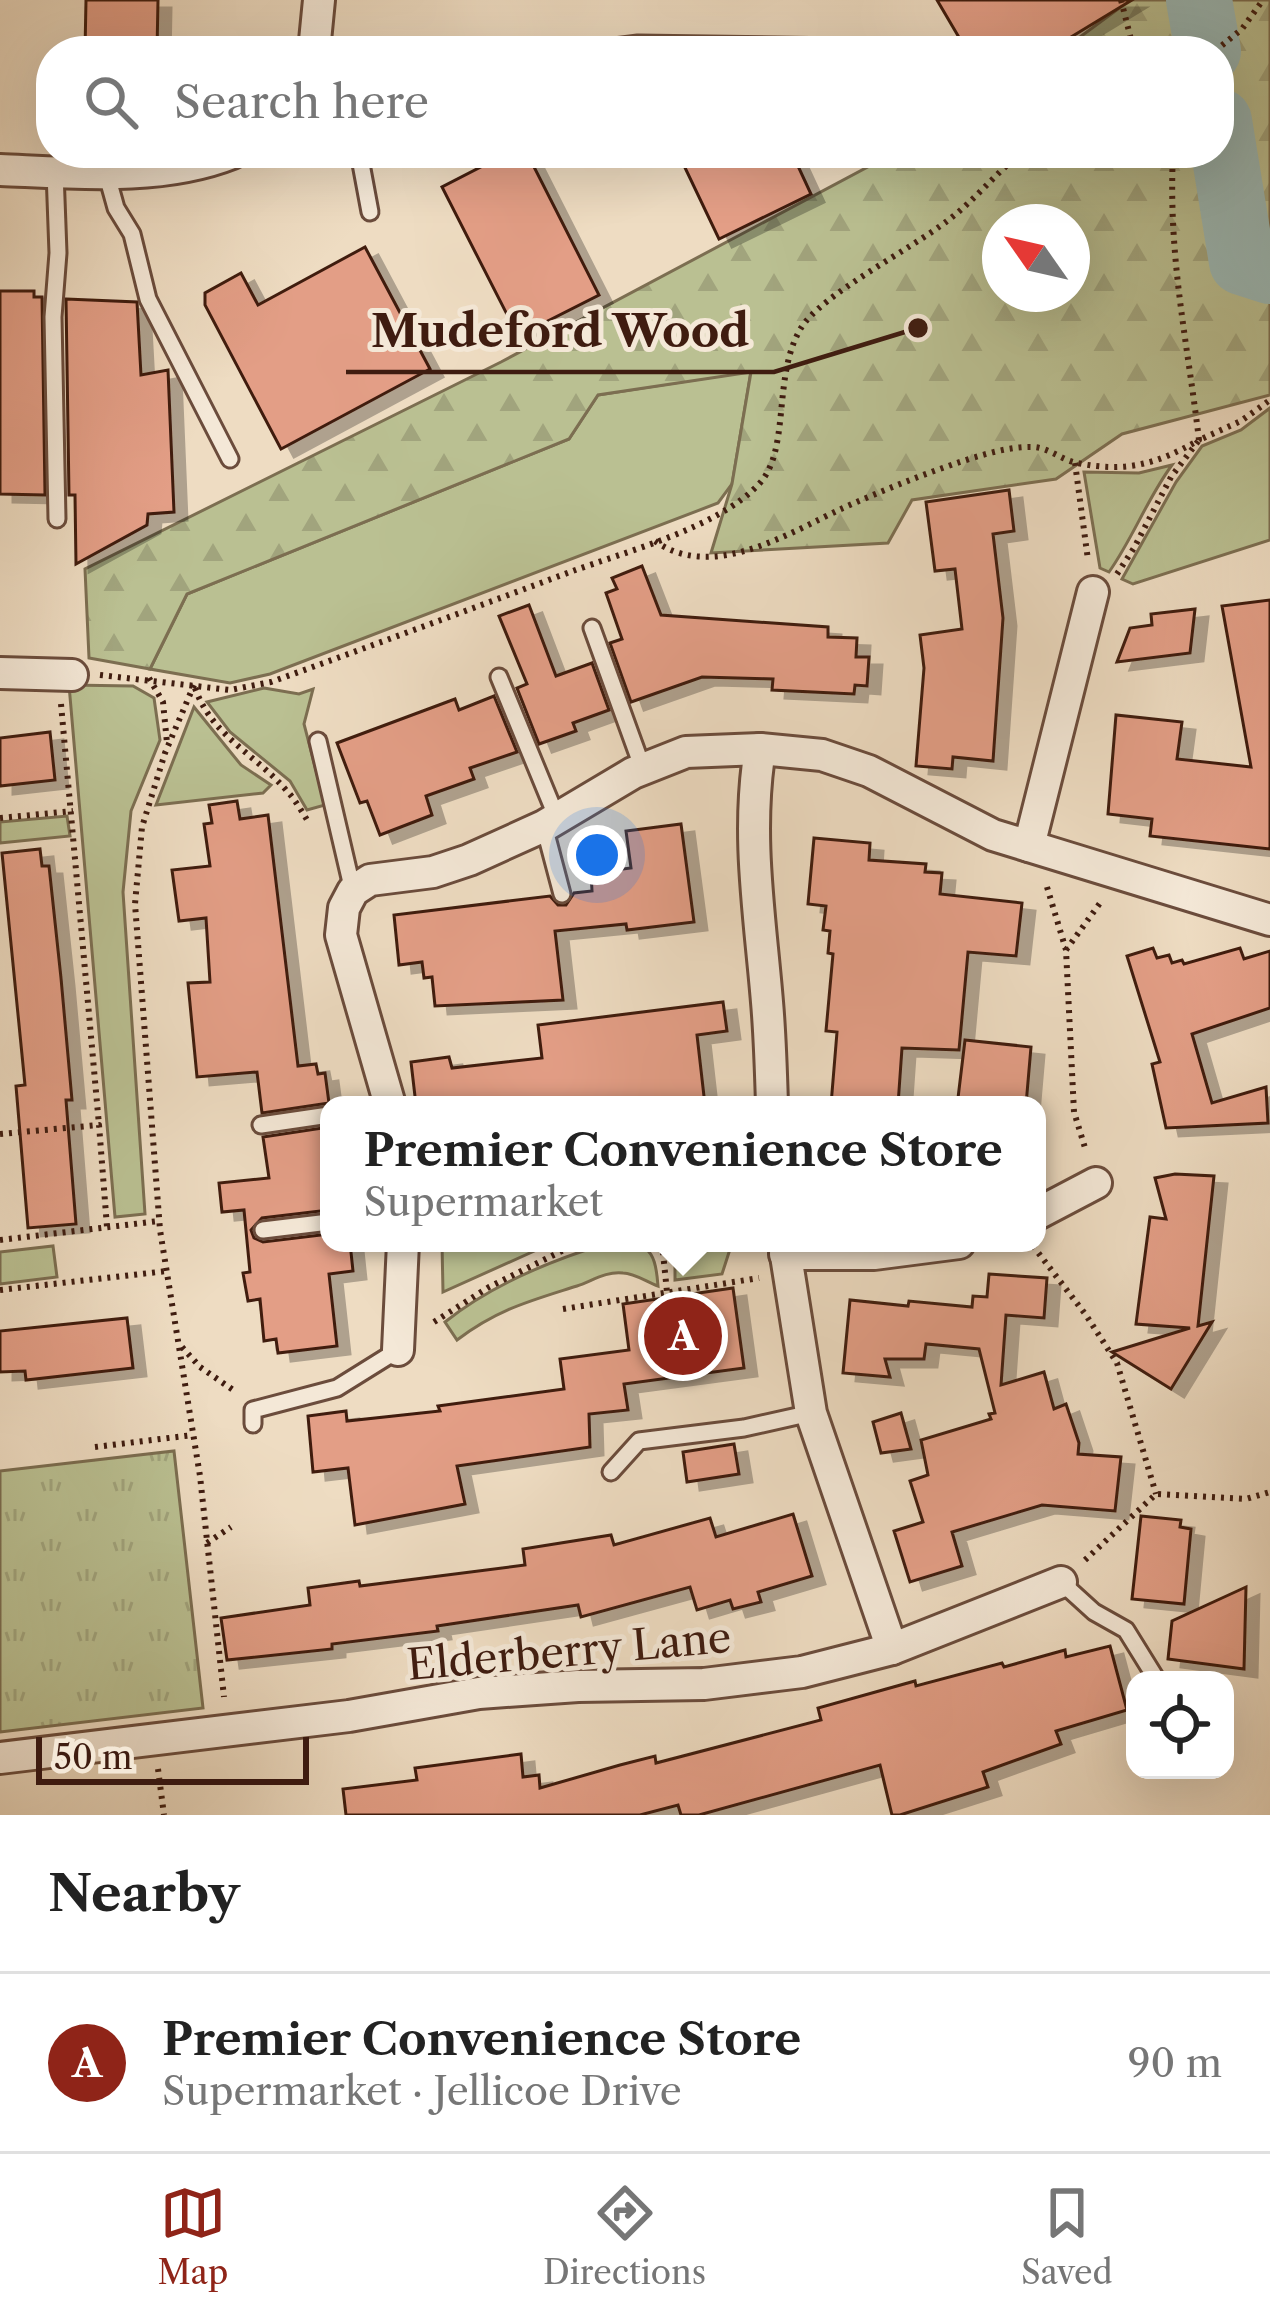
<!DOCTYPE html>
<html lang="en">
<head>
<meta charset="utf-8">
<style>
	:root { --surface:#fff; --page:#f6f6f6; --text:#222; --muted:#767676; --line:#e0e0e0; --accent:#8f2418 }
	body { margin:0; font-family:"Libre Caslon Text",serif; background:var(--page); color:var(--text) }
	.controls { position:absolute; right:36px; bottom:36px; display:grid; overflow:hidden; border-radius:24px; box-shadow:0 12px 48px #0002 }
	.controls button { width:108px; height:108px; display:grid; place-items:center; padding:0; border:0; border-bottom:3px solid var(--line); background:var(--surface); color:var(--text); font:60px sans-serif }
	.compass { position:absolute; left:982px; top:204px; width:108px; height:108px; border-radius:50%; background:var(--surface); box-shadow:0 12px 48px #0002; rotate:304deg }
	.scale { position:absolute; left:36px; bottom:30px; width:273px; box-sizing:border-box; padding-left:12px; border:6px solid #3f1c10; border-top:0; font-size:33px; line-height:42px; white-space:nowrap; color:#3f1c10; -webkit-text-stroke:9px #f4e8d7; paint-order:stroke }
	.you { position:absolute; left:597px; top:855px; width:42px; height:42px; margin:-30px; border:9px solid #fff; border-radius:50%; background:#1a73e8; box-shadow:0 0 0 18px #1a73e833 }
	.badge { display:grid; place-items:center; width:78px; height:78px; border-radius:50%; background:var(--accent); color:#fff; font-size:39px; font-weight:700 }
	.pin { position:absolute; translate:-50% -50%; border:6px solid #fff; box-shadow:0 3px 12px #0006 }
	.popup { position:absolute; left:320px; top:1096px; width:726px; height:156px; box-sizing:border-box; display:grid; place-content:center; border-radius:24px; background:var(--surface); filter:drop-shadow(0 3px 9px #0005); font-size:39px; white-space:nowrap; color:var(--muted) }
	.popup b { font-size:45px; color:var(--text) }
	.popup::after { content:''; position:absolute; left:50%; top:100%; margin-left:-24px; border:24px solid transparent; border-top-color:var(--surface) }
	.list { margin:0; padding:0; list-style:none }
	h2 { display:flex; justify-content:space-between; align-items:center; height:156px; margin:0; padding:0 48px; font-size:51px }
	h2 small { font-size:39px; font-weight:400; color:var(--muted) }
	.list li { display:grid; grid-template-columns:78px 1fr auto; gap:36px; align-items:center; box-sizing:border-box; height:180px; padding:0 48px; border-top:3px solid var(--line) }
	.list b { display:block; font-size:45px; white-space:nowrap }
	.list p { margin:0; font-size:39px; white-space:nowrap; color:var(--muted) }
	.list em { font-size:39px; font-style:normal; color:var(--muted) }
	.icon { flex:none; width:66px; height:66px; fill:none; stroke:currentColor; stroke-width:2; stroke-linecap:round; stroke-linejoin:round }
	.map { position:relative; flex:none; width:1270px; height:1815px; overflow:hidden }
	.search { position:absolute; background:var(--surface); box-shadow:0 12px 48px #0002; left:36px; right:36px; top:36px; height:132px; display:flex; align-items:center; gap:30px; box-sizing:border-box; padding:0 42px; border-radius:48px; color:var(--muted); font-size:45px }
	.sheet { height:336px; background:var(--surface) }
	nav { display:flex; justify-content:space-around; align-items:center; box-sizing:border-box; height:168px; border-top:3px solid var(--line); background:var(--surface); font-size:33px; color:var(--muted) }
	nav a { display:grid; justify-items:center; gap:6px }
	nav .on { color:var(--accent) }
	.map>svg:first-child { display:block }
	.grass { fill:#bac092; stroke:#7c6e51; stroke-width:3 }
	.forest { fill:url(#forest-firs); stroke:#7c6e51; stroke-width:3; fill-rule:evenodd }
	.park { fill:url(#park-tufts); stroke:#7c6e51; stroke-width:3 }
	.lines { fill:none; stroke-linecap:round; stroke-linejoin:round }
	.river { stroke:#9abab8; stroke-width:66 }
	.building { fill:#e39e86; stroke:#3f1c10; stroke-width:3; filter:url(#shadow) }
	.lane-casing { stroke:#6b4c3c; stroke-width:21 }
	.street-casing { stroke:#6b4c3c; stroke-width:36 }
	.path { stroke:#3f1c10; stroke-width:6; stroke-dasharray:3 6; stroke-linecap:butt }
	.lane { stroke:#f4e8d7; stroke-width:15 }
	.street { stroke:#f4e8d7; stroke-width:30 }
	.labels { text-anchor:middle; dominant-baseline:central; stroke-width:10; stroke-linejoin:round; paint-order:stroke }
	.street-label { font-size:42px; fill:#3f1c10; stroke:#f4e8d7 }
	.leader { fill:none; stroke:#3f1c10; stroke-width:4.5 }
	.callout-dot { fill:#3f1c10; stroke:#f4e8d7; stroke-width:4.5 }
	.callout-label { font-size:45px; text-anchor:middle; font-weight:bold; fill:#3f1c10; stroke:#f4e8d7; stroke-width:10; stroke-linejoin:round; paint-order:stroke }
</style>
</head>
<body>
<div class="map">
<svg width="1270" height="1815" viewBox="0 0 1270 1815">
	<defs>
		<pattern id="forest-firs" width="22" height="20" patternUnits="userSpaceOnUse" patternTransform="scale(3)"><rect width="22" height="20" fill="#bac092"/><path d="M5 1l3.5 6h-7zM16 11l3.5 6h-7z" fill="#a1a47d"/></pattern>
		<pattern id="park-tufts" width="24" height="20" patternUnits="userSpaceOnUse" patternTransform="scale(3)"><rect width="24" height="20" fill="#bac092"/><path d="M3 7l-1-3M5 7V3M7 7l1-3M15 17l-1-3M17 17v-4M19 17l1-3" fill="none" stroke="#a1a47d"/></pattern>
		<filter id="shadow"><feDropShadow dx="13" dy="8" stdDeviation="0" flood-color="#0004"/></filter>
	</defs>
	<rect width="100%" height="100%" fill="#eedcc2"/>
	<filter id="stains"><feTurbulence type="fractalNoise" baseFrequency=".00167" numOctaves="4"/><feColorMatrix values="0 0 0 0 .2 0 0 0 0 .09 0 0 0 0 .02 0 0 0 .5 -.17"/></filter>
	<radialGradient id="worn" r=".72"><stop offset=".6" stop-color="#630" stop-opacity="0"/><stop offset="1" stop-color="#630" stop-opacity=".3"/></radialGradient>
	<!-- grass -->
	<g class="grass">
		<polygon points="751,371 732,484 718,503 270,674 230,683 150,669 187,594 569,439 598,395"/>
		<polygon points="1270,408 1270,540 1133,584 1122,579 1176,482 1202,446 1241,430"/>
		<path d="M1172,465c-25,34 -39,73 -63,107l-9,-4 -16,-96 55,1z"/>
		<polygon points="69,685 133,686 154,698 160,740 131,811 123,892 145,1214 115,1217"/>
		<polygon points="264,688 299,694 313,689 304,724 325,805 307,810 290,781 230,732 207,702"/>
		<polygon points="194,707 241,765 271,785 263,793 156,805"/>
		<polygon points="67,816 70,836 0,843 0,822"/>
		<polygon points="442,1243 552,1243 443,1292"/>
		<path d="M608,1243c38,0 47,2 50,43 -11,-4 -24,-13 -35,-13 -17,-2 -31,8 -46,13 -47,15 -79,23 -120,54l-12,-18c46,-37 107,-62 163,-79z"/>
		<polygon points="675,1243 732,1243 722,1274 675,1280"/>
		<polygon points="53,1246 57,1277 0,1284 0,1252"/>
	</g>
	<!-- forest -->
	<path class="forest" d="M1114,0h156v395l-148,39 -66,45 -144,21 -24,43 -177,10 21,-69 19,-112 -153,23 -29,44 -382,155 -37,75 -61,-11 -4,-89 416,-207 393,-209h325v-102h-158l57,-42zM1000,222h72v72h-72z"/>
	<!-- park -->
	<polygon class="park" points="174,1451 203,1708 0,1732 0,1471"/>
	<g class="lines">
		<!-- river -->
		<g class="river">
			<polyline points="1199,0 1208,51"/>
			<polyline points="1219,121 1242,262 1270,271"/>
		</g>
	</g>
	<!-- building -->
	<g class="building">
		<polygon points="86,0 158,0 157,51 85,51"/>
		<polygon points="937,0 1132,0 1048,51 967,51"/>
		<polygon points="508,153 527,153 599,295 518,336 442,187"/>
		<polygon points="678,153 792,153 811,194 719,239"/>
		<polygon points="365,247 430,369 281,449 205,305 205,293 241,273 258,305"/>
		<polygon points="0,291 34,291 34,297 42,297 45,495 0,494"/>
		<polygon points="66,299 137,302 141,375 168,370 174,512 148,514 147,525 76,564 75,495 69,495"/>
		<polygon points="1009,490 1014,531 993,534 1003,618 993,761 953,757 952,769 916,766 924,668 920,635 962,629 955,569 935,571 926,502"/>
		<polygon points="642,566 661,615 828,627 828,637 857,638 856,657 869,657 867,686 855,685 854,694 772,690 773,679 702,677 631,702 610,643 622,639 606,593 617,589 612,578"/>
		<polygon points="1270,600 1270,849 1150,836 1152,819 1108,814 1116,715 1182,722 1177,759 1251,767 1222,606"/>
		<polygon points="529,605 556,676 592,663 609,710 573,723 576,731 539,744 517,688 527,684 499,616"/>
		<polygon points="1195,609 1190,653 1117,662 1130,628 1152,625 1151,614"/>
		<polygon points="494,696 517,752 470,768 474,779 426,796 432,815 380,835 367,801 360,803 337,743 455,699 459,710"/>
		<polygon points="50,732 55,780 0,786 0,738"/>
		<polygon points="237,801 240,819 268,815 298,1066 316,1064 318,1074 325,1073 329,1103 262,1113 257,1072 197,1077 188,983 210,982 206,918 179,921 172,870 210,866 204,824 212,823 209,805"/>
		<polygon points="681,824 694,922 627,930 626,924 555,931 563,1000 435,1006 432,977 424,978 422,962 399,965 394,915 550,896 558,905 566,905 574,893 592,891 591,873 631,868 626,831"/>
		<polygon points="814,838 870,843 869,860 926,864 925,872 942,873 940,894 1022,903 1016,956 968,952 959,1050 902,1048 898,1105 831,1105 837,1032 826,1031 833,954 828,953 830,931 823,930 826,906 808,904"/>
		<polygon points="40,849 42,866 49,866 61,978 72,1100 66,1100 76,1224 28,1228 16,1086 25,1085 2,853"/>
		<polygon points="1153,948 1157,958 1169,955 1172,963 1182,960 1184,964 1240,948 1244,959 1270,951 1270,1008 1192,1034 1212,1103 1266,1087 1268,1123 1166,1128 1152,1064 1160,1062 1127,956"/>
		<polygon points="723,1002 727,1031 697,1035 705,1105 416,1105 411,1062 449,1057 452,1068 542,1058 538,1025"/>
		<polygon points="965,1040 1031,1047 1026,1105 975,1105 975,1100 958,1098"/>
		<polygon points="329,1127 329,1210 262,1218 251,1230 254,1238 263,1242 329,1234 329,1243 350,1243 353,1271 329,1274 337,1346 278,1353 276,1339 264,1341 260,1299 248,1301 243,1273 250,1272 244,1210 222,1212 219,1183 269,1178 263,1137"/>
		<polygon points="1175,1174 1214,1176 1198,1326 1212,1322 1171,1389 1112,1352 1190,1328 1136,1324 1150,1217 1166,1219 1155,1178"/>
		<polygon points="989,1274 1047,1278 1044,1318 1006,1315 1001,1385 1044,1372 1054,1409 1066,1404 1079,1443 1078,1454 1121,1457 1115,1511 1042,1505 952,1532 962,1566 910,1582 894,1531 923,1522 910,1481 928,1475 921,1440 991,1419 989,1414 995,1413 979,1349 926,1344 924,1359 885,1359 890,1377 843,1373 850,1300 908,1306 909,1301 972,1307 973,1296 987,1297"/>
		<polygon points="733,1288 744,1368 624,1384 628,1410 589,1414 590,1447 457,1466 465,1504 355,1525 348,1468 313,1472 308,1416 346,1411 347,1421 440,1411 438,1406 564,1389 560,1359 629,1350 623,1304"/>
		<polygon points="127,1318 133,1368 26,1380 25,1371 0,1372 0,1331"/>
		<polygon points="901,1413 911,1449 881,1453 873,1422"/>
		<polygon points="734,1444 739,1474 687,1482 683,1452"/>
		<polygon points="793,1514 812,1576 758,1592 761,1602 733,1609 730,1600 697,1610 690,1587 581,1617 578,1605 437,1626 438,1631 332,1644 332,1649 227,1660 221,1618 310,1605 308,1588 359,1581 360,1586 525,1565 523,1549 611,1535 614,1545 710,1518 716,1537"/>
		<polygon points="1141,1516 1181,1520 1180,1527 1191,1529 1184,1604 1132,1599"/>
		<polygon points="1246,1587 1244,1669 1168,1659 1172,1621"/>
		<polygon points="1110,1646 1127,1710 1056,1731 1061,1744 983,1772 988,1787 900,1815 892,1815 880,1765 699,1815 681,1815 678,1805 640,1815 346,1815 343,1789 417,1780 415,1768 521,1754 523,1777 539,1775 540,1788 620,1765 655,1756 656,1763 821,1720 818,1708 915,1681 916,1686 1002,1663 1004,1667 1065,1650 1066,1657"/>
	</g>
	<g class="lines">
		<defs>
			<g id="lane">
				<polyline points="583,51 638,44 841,47"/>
				<polyline points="359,153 370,212"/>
				<polyline points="55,172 58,253 53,317 57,519"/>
				<polyline points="106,172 116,208 132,234 148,299 230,459"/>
				<polyline points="592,628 643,769"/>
				<polyline points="499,677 557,818"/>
				<polyline points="318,741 353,891"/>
				<polyline points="544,826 562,894"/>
				<polyline points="261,1125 329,1115"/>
				<polyline points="263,1230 329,1222"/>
				<polyline points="253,1424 253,1410 337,1388 398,1350"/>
				<polyline points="611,1472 639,1441 744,1428 811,1413"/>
				<polyline points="1061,1582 1094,1612 1126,1630 1157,1680"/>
			</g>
			<g id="street">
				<polyline points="314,51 319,0"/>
				<path d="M0,170c75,3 162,11 232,-17"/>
				<polyline points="0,673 72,675"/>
				<path d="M760,749c-14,86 0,167 7,253 3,34 4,69 5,103"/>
				<polyline points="1029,846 1093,592"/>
				<polyline points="390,1105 341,935 344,908 353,891 370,880 433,872 469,860 544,826 633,773 686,752 760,749 822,755 869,771 993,835 1270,920"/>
				<polyline points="1037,1214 1096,1183"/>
				<polyline points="784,1243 811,1413 892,1649"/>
				<polyline points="785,1254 874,1254 959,1243"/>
				<polyline points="398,1350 403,1243"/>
				<polyline points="0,1758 349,1716 479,1693 578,1686 704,1684 802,1672 892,1649 1061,1582"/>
			</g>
		</defs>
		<!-- lane casing -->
		<use href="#lane" class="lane-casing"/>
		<!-- street casing -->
		<use href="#street" class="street-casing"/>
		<!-- path -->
		<g class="path">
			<polyline points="1121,0 1134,51"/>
			<polyline points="1215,51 1242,29 1263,0"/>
			<polyline points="1075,463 1088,560"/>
			<path d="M655,541c57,41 134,-8 188,-33 36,-16 73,-31 111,-44 24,-8 54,-18 80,-17 15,1 28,13 43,16 49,10 80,1 122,-23 -12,-101 -31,-183 -26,-287"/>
			<polyline points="1117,574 1134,548 1171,477 1199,440 1241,421 1270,400"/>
			<path d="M100,675l130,15 41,-8c100,-36 200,-73 299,-110 57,-21 148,-44 189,-88 32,-34 13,-108 42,-156 20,-33 110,-79 146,-107 27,-20 48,-47 74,-68"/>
			<polyline points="149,678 163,702 167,743"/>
			<polyline points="194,685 165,753 142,827 135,904 160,1230 200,1476 224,1697"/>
			<path d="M195,688c17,48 60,66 91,102 9,9 16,22 23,33"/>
			<polyline points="61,704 99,1125"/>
			<polyline points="0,818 73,811"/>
			<polyline points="1047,887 1066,950 1074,1112 1086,1151"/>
			<polyline points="1066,950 1103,899"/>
			<polyline points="0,1134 99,1125 107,1227"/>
			<polyline points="0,1240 159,1221"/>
			<polyline points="662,1243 667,1292"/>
			<polyline points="1033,1246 1086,1315 1117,1363 1156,1494"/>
			<polyline points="0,1290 167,1271"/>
			<polyline points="563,1309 759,1278"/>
			<polyline points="434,1322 489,1287 578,1243"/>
			<polyline points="182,1347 200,1367 236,1392"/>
			<polyline points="95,1447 193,1435"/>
			<polyline points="207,1543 231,1527"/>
			<polyline points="1085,1560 1156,1494 1246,1499 1270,1492"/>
			<polyline points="158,1769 164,1815"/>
		</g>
		<!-- lane -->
		<use href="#lane" class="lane"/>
		<!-- street -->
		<use href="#street" class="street"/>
	</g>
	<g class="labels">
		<!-- street labels -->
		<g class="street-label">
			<text transform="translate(569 1651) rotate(-5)">Elderberry Lane</text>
		</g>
	</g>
	<!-- callouts -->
	<path class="leader" d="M918 328L774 372H346"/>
	<circle class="callout-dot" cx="918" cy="328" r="12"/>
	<g class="callout-label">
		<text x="560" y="347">Mudeford Wood</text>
	</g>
	<rect width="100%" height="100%" filter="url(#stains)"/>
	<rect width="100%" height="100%" fill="url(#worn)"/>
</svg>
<div class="controls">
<button><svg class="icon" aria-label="locate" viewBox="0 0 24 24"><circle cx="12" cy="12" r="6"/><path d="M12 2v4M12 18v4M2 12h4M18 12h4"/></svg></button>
</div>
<svg class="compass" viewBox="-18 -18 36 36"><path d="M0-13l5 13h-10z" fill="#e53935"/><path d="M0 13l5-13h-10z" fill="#767676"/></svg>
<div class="scale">50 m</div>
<div class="you"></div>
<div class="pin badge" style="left:683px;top:1336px">A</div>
<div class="popup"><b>Premier Convenience Store</b>Supermarket</div>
<div class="search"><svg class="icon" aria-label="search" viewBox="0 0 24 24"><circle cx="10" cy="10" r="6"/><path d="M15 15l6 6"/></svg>Search here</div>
</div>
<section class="sheet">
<h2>Nearby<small></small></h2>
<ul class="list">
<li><span class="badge">A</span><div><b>Premier Convenience Store</b><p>Supermarket · Jellicoe Drive</p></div><em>90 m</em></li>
</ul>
</section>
<nav>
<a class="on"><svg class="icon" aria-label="map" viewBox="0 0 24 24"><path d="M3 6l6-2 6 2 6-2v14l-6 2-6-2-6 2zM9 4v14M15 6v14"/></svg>Map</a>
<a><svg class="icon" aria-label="directions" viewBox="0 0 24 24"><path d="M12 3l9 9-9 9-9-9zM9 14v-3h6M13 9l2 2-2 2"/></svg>Directions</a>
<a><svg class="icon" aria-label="saved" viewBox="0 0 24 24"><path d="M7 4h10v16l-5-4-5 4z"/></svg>Saved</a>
</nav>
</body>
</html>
